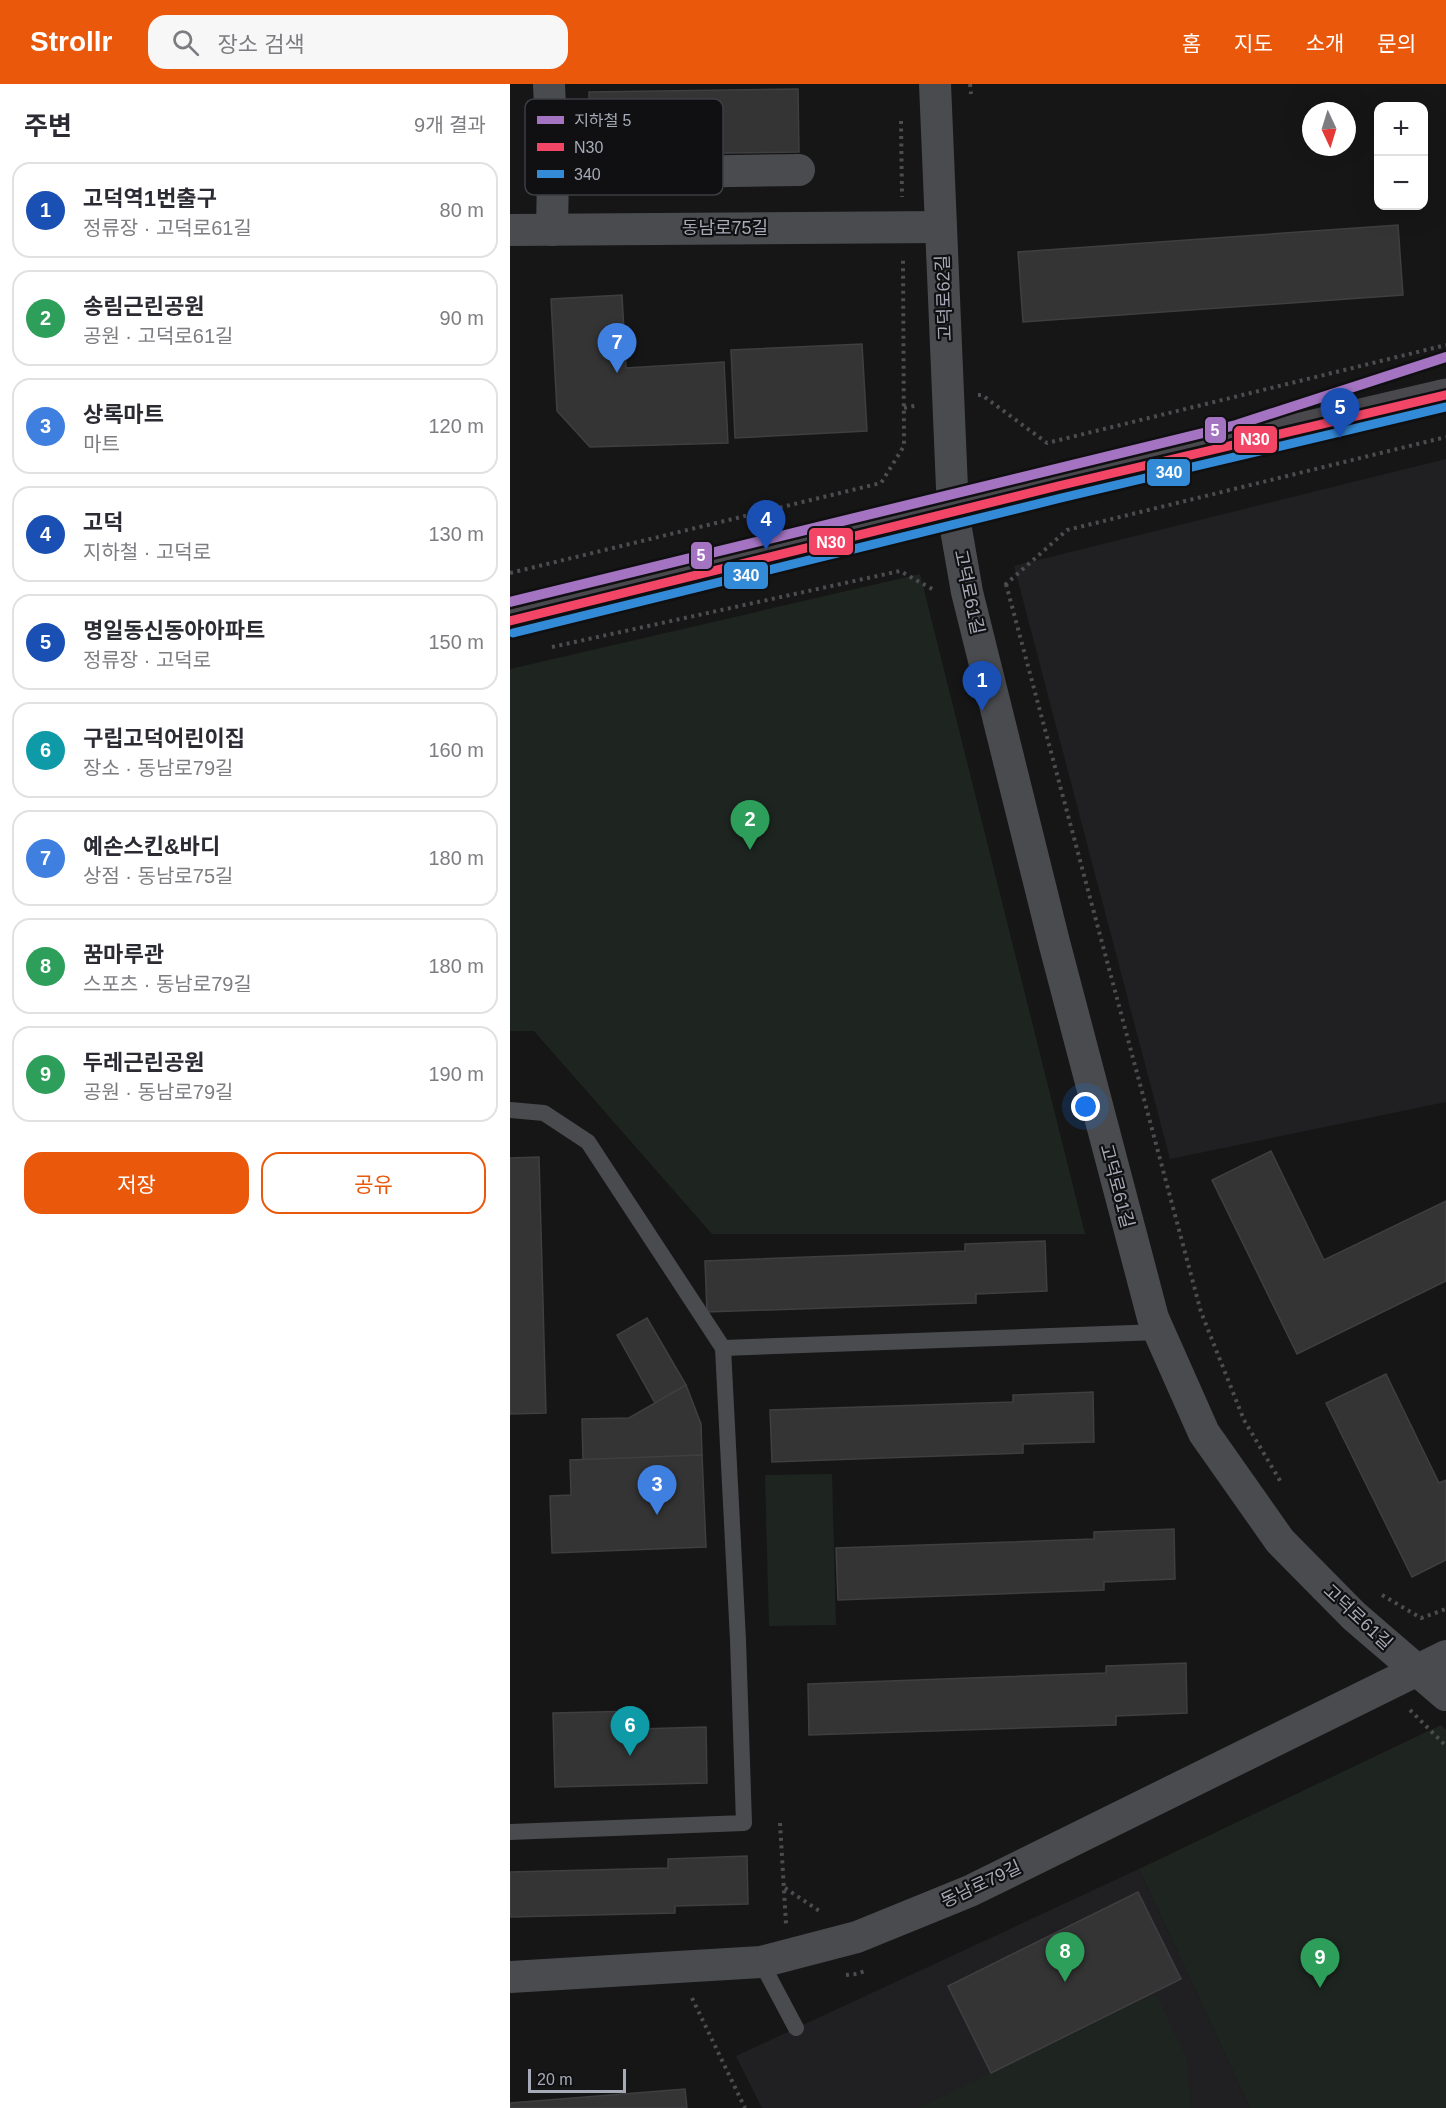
<!DOCTYPE html>
<html lang="ko">
<head>
<meta charset="utf-8">
<style>
	:root { --surface:#fff; --page:#f7f7f7; --text:#2b2b33; --muted:#7c7c81; --line:#e1e1e2; --accent:#ea580c }
	body { margin:0; font-family:Helvetica,"Noto Sans KR",sans-serif; background:var(--page); color:var(--text) }
	.controls { position:absolute; right:18px; top:18px; display:grid; overflow:hidden; border-radius:12px; box-shadow:0 6px 24px #0002 }
	.controls button { width:54px; height:54px; display:grid; place-items:center; padding:0; border:0; border-bottom:2px solid var(--line); background:var(--surface); color:var(--text); font:30px sans-serif }
	.compass { position:absolute; left:792px; top:18px; width:54px; height:54px; border-radius:50%; background:var(--surface); box-shadow:0 6px 24px #0002; rotate:176deg }
	.scale { position:absolute; left:18px; bottom:15px; width:98px; box-sizing:border-box; padding-left:6px; border:3px solid #a7aab7; border-top:0; font-size:16px; line-height:21px; white-space:nowrap; color:#a7aab7; -webkit-text-stroke:4px #101012; paint-order:stroke }
	.you { position:absolute; left:576px; top:1023px; width:21px; height:21px; margin:-15px; border:4px solid #fff; border-radius:50%; background:#1a73e8; box-shadow:0 0 0 9px #1a73e833 }
	.badge { display:grid; place-items:center; width:39px; height:39px; border-radius:50%; background:var(--accent); color:#fff; font-size:20px; font-weight:700 }
	.pin { position:absolute; translate:-50% -50px; filter:drop-shadow(0 2px 3px #0008) }
	.pin::after { content:''; position:absolute; top:32px; width:21px; height:18px; background:inherit; clip-path:polygon(0 0,100% 0,50% 100%) }
	.list { margin:0; padding:0; list-style:none }
	h2 { display:flex; justify-content:space-between; align-items:center; height:78px; margin:0; padding:0 24px; font-size:26px }
	h2 small { font-size:20px; font-weight:400; color:var(--muted) }
	.list li { display:grid; grid-template-columns:39px 1fr auto; gap:18px; align-items:center; box-sizing:border-box; height:96px; margin:0 12px 12px; padding:0 12px; border:2px solid var(--line); border-radius:18px }
	.list b { display:block; font-size:22px; white-space:nowrap }
	.list p { margin:0; font-size:20px; white-space:nowrap; color:var(--muted) }
	.list em { font-size:20px; font-style:normal; color:var(--muted) }
	.actions { display:flex; gap:12px; padding:18px 24px }
	.actions a { flex:1; padding:14px 0; border:2px solid var(--accent); border-radius:18px; text-align:center; font-size:21px; color:var(--accent) }
	.actions .main { background:var(--accent); color:#fff }
	.icon { flex:none; width:33px; height:33px; fill:none; stroke:currentColor; stroke-width:2; stroke-linecap:round; stroke-linejoin:round }
	.map { position:relative; flex:none; width:936px; height:2024px; overflow:hidden }
	header { display:flex; align-items:center; gap:36px; box-sizing:border-box; height:84px; padding:0 30px; background:var(--accent); color:#fff }
	header strong { font-size:28px }
	nav { display:flex; gap:33px; margin-inline-start:auto; font-size:21px }
	.search { width:420px; height:54px; background:var(--page); display:flex; align-items:center; gap:15px; box-sizing:border-box; padding:0 21px; border-radius:18px; color:var(--muted); font-size:22px }
	main { display:flex }
	aside { flex:1; background:var(--surface) }
	.map>svg:first-child { display:block }
	.built { fill:#202022 }
	.green { fill:#1e2520 }
	.building { fill:#343435; stroke:#3f3f42; stroke-width:1.5 }
	.lines { fill:none; stroke-linecap:round; stroke-linejoin:round }
	.path { stroke:#4c4c51; stroke-width:4; stroke-dasharray:3 4.5; stroke-linecap:butt }
	.service { stroke:#4a4b4f; stroke-width:16 }
	.minor { stroke:#4a4b4f; stroke-width:32 }
	.secondary { stroke:#49494d; stroke-width:33 }
	.bus-1-casing { stroke:#101012; stroke-width:14 }
	.bus-2-casing { stroke:#101012; stroke-width:14 }
	.bus-1 { stroke:#f34667; stroke-width:9 }
	.bus-2 { stroke:#338bd7; stroke-width:9 }
	.metro-1-casing { stroke:#101012; stroke-width:15 }
	.metro-1 { stroke:#a474c2; stroke-width:10 }
	.labels { text-anchor:middle; dominant-baseline:central; stroke-width:4.5; stroke-linejoin:round; paint-order:stroke }
	.street-label { font-size:18px; fill:#a7aab7; stroke:#101012 }
	.key { fill:#101012; stroke:#3d3e44; stroke-width:1.5 }
	.key-label { font-size:16px; fill:#a7aab7 }
	.line-badge { stroke:#101012; stroke-width:2 }
	.badge-label { font-size:16px; text-anchor:middle; font-weight:bold; fill:#fff }
</style>
</head>
<body>
<header>
<strong>Strollr</strong>
<div class="search"><svg class="icon" aria-label="search" viewBox="0 0 24 24"><circle cx="10" cy="10" r="6"/><path d="M15 15l6 6"/></svg>장소 검색</div>
<nav><a>홈</a><a>지도</a><a>소개</a><a>문의</a></nav>
</header>
<main>
<aside>
<h2>주변<small>9개 결과</small></h2>
<ul class="list">
<li><span class="badge" style="background:#1a4fb4">1</span><div><b>고덕역1번출구</b><p>정류장 · 고덕로61길</p></div><em>80 m</em></li>
<li><span class="badge" style="background:#2e9e5b">2</span><div><b>송림근린공원</b><p>공원 · 고덕로61길</p></div><em>90 m</em></li>
<li><span class="badge" style="background:#3f7fe0">3</span><div><b>상록마트</b><p>마트</p></div><em>120 m</em></li>
<li><span class="badge" style="background:#1a4fb4">4</span><div><b>고덕</b><p>지하철 · 고덕로</p></div><em>130 m</em></li>
<li><span class="badge" style="background:#1a4fb4">5</span><div><b>명일동신동아아파트</b><p>정류장 · 고덕로</p></div><em>150 m</em></li>
<li><span class="badge" style="background:#0f9aa8">6</span><div><b>구립고덕어린이집</b><p>장소 · 동남로79길</p></div><em>160 m</em></li>
<li><span class="badge" style="background:#3f7fe0">7</span><div><b>예손스킨&amp;바디</b><p>상점 · 동남로75길</p></div><em>180 m</em></li>
<li><span class="badge" style="background:#2e9e5b">8</span><div><b>꿈마루관</b><p>스포츠 · 동남로79길</p></div><em>180 m</em></li>
<li><span class="badge" style="background:#2e9e5b">9</span><div><b>두레근린공원</b><p>공원 · 동남로79길</p></div><em>190 m</em></li>
</ul>
<div class="actions"><a class="main">저장</a><a>공유</a></div>
</aside>
<div class="map">
<svg width="936" height="2024" viewBox="0 0 936 2024">
	<rect width="100%" height="100%" fill="#161616"/>
	<!-- built -->
	<g class="built">
		<polygon points="936,375 936,1018 660,1075 504,482"/>
		<polygon points="629,1785 740,2024 252,2024 226,1972"/>
	</g>
	<!-- green -->
	<g class="green">
		<polygon points="410,490 575,1150 202,1150 24,947 0,947 0,585"/>
		<polygon points="322,1390 326,1541 259,1542 255,1391"/>
		<polygon points="931,1641 936,1646 936,2024 740,2024 629,1785"/>
		<polygon points="646,1910 677,1975 680,2024 409,2024"/>
	</g>
	<!-- building -->
	<g class="building">
		<polygon points="288,5 289,68 80,71 79,8"/>
		<polygon points="888,141 893,211 513,238 508,168"/>
		<polygon points="112,211 116,284 214,278 218,359 80,363 47,327 41,215"/>
		<polygon points="352,260 357,347 225,354 221,266"/>
		<polygon points="761,1067 814,1176 936,1117 936,1197 787,1270 702,1096"/>
		<polygon points="29,1073 36,1329 0,1330 0,1074"/>
		<polygon points="535,1157 537,1207 466,1210 466,1219 197,1228 195,1177 455,1167 455,1160"/>
		<polygon points="137,1234 176,1301 145,1319 107,1251"/>
		<polygon points="876,1290 929,1399 936,1396 936,1476 902,1493 816,1319"/>
		<polygon points="176,1301 191,1340 192,1371 73,1376 72,1335 119,1334"/>
		<polygon points="583,1308 584,1358 513,1360 513,1369 262,1378 260,1326 503,1318 503,1311"/>
		<polygon points="192,1371 196,1463 42,1469 40,1412 61,1411 60,1376"/>
		<polygon points="664,1445 665,1495 594,1498 594,1506 328,1516 326,1464 584,1455 584,1448"/>
		<polygon points="676,1579 677,1629 606,1632 606,1641 299,1651 298,1600 596,1589 596,1582"/>
		<polygon points="127,1627 127,1645 196,1643 197,1699 45,1703 43,1629"/>
		<polygon points="237,1772 238,1820 165,1822 165,1829 0,1833 0,1788 158,1784 158,1775"/>
		<polygon points="628,1808 671,1895 481,1989 438,1902"/>
		<polygon points="175,2005 177,2024 0,2024 0,2019"/>
	</g>
	<g class="lines">
		<!-- path -->
		<g class="path">
			<polyline points="460,0 461,10"/>
			<polyline points="391,37 392,113"/>
			<polyline points="468,311 472,311 537,359 936,261"/>
			<polyline points="394,324 408,321"/>
			<polyline points="0,489 371,399 394,362 393,175"/>
			<polyline points="496,500 691,1228 734,1336 772,1400"/>
			<polyline points="495,501 557,446 936,353"/>
			<polyline points="42,563 390,487 424,506"/>
			<polyline points="872,1511 911,1534 936,1525"/>
			<polyline points="900,1626 936,1662"/>
			<polyline points="270,1739 276,1840"/>
			<polyline points="275,1804 311,1828"/>
			<polyline points="336,1891 347,1890 357,1886"/>
			<polyline points="182,1914 235,2024"/>
		</g>
		<!-- service -->
		<g class="service">
			<polyline points="0,1026 34,1029 78,1058 213,1264"/>
			<polyline points="0,1748 234,1739 228,1556 213,1264 649,1248"/>
			<polyline points="251,1878 286,1944"/>
		</g>
		<!-- minor -->
		<g class="minor">
			<polyline points="39,0 43,90"/>
			<polyline points="425,0 443,428 457,508 544,858 643,1234 694,1349 770,1457 844,1532 936,1611"/>
			<polyline points="0,146 431,143"/>
			<polyline points="42,146 43,90 289,86"/>
			<polyline points="0,1893 251,1878 347,1853 460,1807 936,1572"/>
		</g>
		<!-- secondary -->
		<polyline class="secondary" points="0,537 548,402 936,311"/>
		<defs>
			<polyline id="bus-1" points="0,537 548,402 936,311"/>
			<polyline id="bus-2" points="3,549 551,414 936,323"/>
		</defs>
		<!-- bus-1 casing -->
		<use href="#bus-1" class="bus-1-casing"/>
		<!-- bus-2 casing -->
		<use href="#bus-2" class="bus-2-casing"/>
		<!-- bus-1 -->
		<use href="#bus-1" class="bus-1"/>
		<!-- bus-2 -->
		<use href="#bus-2" class="bus-2"/>
		<defs>
			<polyline id="metro-1" points="0,518 726,341 936,273"/>
		</defs>
		<!-- metro-1 casing -->
		<use href="#metro-1" class="metro-1-casing"/>
		<!-- metro-1 -->
		<use href="#metro-1" class="metro-1"/>
	</g>
	<g class="labels">
		<!-- street labels -->
		<g class="street-label">
			<text x="215" y="144">동남로75길</text>
			<text transform="translate(434 214) rotate(-92)">고덕로62길</text>
			<text transform="translate(459 508) rotate(78)">고덕로61길</text>
			<text transform="translate(607 1102) rotate(75)">고덕로61길</text>
			<text transform="translate(848 1533) rotate(43)">고덕로61길</text>
			<text transform="translate(471 1800) rotate(-25)">동남로79길</text>
		</g>
	</g>
	<!-- legend -->
	<rect x="15" y="15" width="198" height="96" rx="9" class="key"/>
	<rect x="27" y="32" width="27" height="8" fill="#a474c2"/>
	<rect x="27" y="59" width="27" height="8" fill="#f34667"/>
	<rect x="27" y="86" width="27" height="8" fill="#338bd7"/>
	<g class="key-label">
		<text x="64" y="42">지하철 5</text>
		<text x="64" y="69">N30</text>
		<text x="64" y="96">340</text>
	</g>
	<g class="line-badge">
		<rect x="694" y="332" width="23" height="28" rx="6" fill="#a474c2"/>
		<rect x="723" y="341" width="45" height="29" rx="6" fill="#f34667"/>
		<rect x="636" y="374" width="45" height="29" rx="6" fill="#338bd7"/>
		<rect x="298" y="443" width="46" height="29" rx="6" fill="#f34667"/>
		<rect x="180" y="457" width="23" height="29" rx="6" fill="#a474c2"/>
		<rect x="213" y="477" width="46" height="29" rx="6" fill="#338bd7"/>
	</g>
	<g class="badge-label">
		<text x="705" y="352">5</text>
		<text x="745" y="361">N30</text>
		<text x="659" y="394">340</text>
		<text x="321" y="464">N30</text>
		<text x="191" y="477">5</text>
		<text x="236" y="497">340</text>
	</g>
</svg>
<div class="controls">
<button>+</button>
<button>−</button>
</div>
<svg class="compass" viewBox="-18 -18 36 36"><path d="M0-13l5 13h-10z" fill="#e53935"/><path d="M0 13l5-13h-10z" fill="#7c7c81"/></svg>
<div class="scale">20 m</div>
<div class="you"></div>
<div class="pin badge" style="left:472px;top:627px;background:#1a4fb4">1</div>
<div class="pin badge" style="left:240px;top:766px;background:#2e9e5b">2</div>
<div class="pin badge" style="left:147px;top:1431px;background:#3f7fe0">3</div>
<div class="pin badge" style="left:256px;top:466px;background:#1a4fb4">4</div>
<div class="pin badge" style="left:830px;top:354px;background:#1a4fb4">5</div>
<div class="pin badge" style="left:120px;top:1672px;background:#0f9aa8">6</div>
<div class="pin badge" style="left:107px;top:289px;background:#3f7fe0">7</div>
<div class="pin badge" style="left:555px;top:1898px;background:#2e9e5b">8</div>
<div class="pin badge" style="left:810px;top:1904px;background:#2e9e5b">9</div>
</div>
</main>
</body>
</html>
